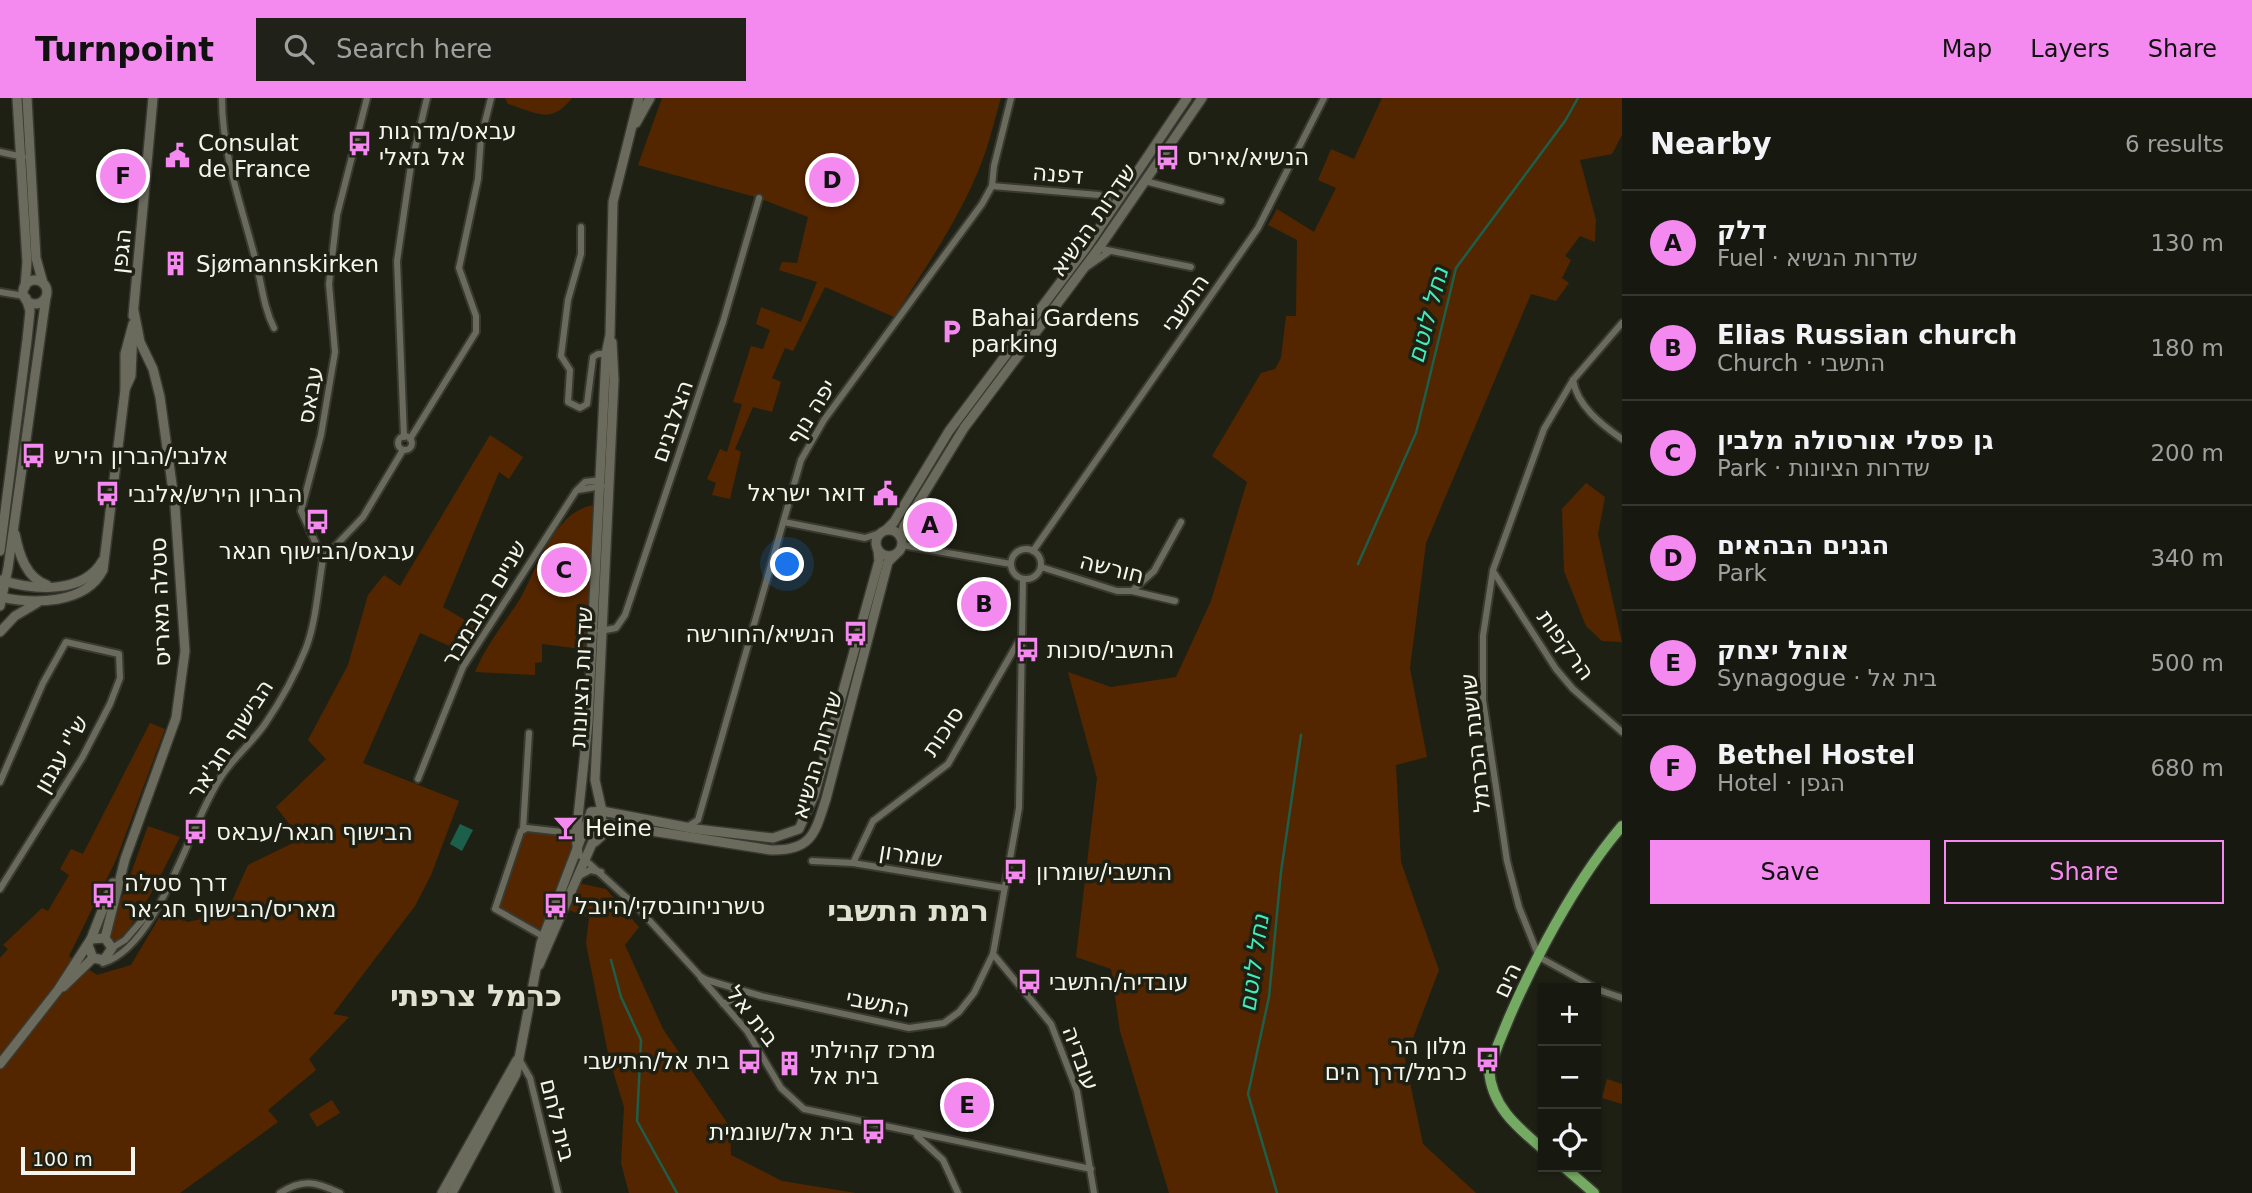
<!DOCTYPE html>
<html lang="en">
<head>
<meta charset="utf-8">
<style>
	:root { --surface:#17180f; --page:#202118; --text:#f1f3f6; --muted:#9ea09e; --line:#36372f; --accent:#f489f0 }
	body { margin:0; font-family:"DejaVu Sans","Noto Sans Hebrew",sans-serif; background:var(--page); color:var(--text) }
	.controls { position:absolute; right:21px; bottom:21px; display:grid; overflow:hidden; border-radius:0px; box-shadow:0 2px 5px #0004 }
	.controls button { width:63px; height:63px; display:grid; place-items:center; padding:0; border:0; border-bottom:2px solid var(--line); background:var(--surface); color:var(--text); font:35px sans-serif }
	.scale { position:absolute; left:21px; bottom:18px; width:114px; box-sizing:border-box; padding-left:7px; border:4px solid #f4f5ec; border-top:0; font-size:19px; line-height:24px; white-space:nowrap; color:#f4f5ec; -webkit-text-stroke:5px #1f2014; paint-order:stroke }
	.you { position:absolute; left:788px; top:467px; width:24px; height:24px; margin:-18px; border:5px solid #fff; border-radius:50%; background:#1a73e8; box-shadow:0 0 0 10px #1a73e833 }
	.badge { display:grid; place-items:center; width:46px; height:46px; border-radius:50%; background:var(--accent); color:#111; font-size:23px; font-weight:700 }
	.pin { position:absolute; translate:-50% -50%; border:4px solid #fff; box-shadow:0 2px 7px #0006 }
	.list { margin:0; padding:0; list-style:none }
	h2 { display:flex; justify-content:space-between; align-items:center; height:91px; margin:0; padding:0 28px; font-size:30px }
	h2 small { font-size:23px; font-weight:400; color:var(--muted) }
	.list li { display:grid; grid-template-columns:46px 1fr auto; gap:21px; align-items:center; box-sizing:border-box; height:105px; padding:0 28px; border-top:2px solid var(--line) }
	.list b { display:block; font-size:26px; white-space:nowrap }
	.list p { margin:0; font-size:23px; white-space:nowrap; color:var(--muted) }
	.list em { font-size:23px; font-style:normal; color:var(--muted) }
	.actions { display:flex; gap:14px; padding:21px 28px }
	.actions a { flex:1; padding:16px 0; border:2px solid var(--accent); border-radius:0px; text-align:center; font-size:24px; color:var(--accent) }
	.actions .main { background:var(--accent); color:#111 }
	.icon { flex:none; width:38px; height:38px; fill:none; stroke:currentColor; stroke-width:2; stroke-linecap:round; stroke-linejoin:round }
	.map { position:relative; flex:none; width:1622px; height:1095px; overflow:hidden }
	header { display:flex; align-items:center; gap:42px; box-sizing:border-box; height:98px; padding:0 35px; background:var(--accent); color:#111 }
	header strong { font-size:33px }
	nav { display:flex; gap:38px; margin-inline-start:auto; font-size:24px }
	.search { width:490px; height:63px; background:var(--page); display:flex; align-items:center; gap:18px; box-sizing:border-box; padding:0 24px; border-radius:0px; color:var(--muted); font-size:26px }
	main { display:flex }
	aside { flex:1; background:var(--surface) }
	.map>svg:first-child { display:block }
	.green { fill:#542600 }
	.water { fill:#1c5f4a }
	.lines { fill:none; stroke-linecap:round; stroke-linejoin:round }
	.stream { stroke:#1c5f4a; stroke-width:2.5 }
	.street-casing { stroke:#383931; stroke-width:10 }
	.secondary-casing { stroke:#383931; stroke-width:12 }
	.primary-casing { stroke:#383931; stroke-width:13 }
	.street { stroke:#6a6b5d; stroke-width:6 }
	.secondary { stroke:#6a6b5d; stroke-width:9 }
	.primary { stroke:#74aa62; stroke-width:10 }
	.labels { text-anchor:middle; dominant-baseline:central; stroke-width:7; stroke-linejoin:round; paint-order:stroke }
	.poi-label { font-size:23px; fill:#f4f5ec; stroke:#1f2014; text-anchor:start }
	.street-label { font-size:23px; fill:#f4f5ec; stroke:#1f2014 }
	.water-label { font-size:24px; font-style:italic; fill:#41edba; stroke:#1f2014 }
	.district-label { font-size:30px; font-weight:bold; fill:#e0e1d0; stroke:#1f2014 }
</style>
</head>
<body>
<header>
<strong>Turnpoint</strong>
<div class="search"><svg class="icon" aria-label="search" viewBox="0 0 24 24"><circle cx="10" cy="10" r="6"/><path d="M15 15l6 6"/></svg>Search here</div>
<nav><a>Map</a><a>Layers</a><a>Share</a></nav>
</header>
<main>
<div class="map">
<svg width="1622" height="1095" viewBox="0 0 1622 1095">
	<rect width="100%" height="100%" fill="#1f2014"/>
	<!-- green -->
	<g class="green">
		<path d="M505,0h67c-21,27 -35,15 -64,6z"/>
		<path d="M662,0h339c-6,19 -10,39 -17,58 -21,58 -57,109 -90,161l-69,-30 -32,64 -8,-3 -13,30 9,4 -9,30 -19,-5 -18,42 6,3 -11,47 -18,-4 4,-12 -9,-4 13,-30 7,3 15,-48 -9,-2 18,-56 12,3 7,-19 -14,-6 5,-17 40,15 16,-40 -38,-12 3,-8 15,1 11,-46 -49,-19 -121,-33z"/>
		<polygon points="1382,0 1622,0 1622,37 1612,56 1580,62 1596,122 1595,144 1580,138 1565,158 1571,162 1562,180 1569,185 1556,203 1531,196 1426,445 1410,570 1427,659 1396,667 1401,764 1439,872 1405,961 1423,1046 1476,1095 1169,1095 1120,933 1111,871 1076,859 1097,680 1068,574 1111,589 1176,579 1211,503 1247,384 1212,358 1261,275 1275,271 1281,260 1286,218 1296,218 1297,142 1268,127 1277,111 1314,134 1336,90 1318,82 1331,51 1354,61"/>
		<polygon points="490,337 523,359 509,381 499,374 443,509 475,528 461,553 420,535 363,665 459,703 431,777 415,808 333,916 349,919 309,961 316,972 268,1012 278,1024 180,1095 0,1095 0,860 8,851 3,847 42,810 48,813 69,777 60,771 71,751 83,756 150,625 165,631 116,762 69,858 97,877 131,867 166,808 187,824 226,816 248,767 301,741 276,709 326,661 308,642 348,567 368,497 384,477 400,488"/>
		<polygon points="1586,385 1605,399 1598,436 1622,544 1602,543 1586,528 1564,473 1562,411"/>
		<path d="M595,407l-6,145 -47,-6v18l-7,1v12l-60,-3c11,-27 29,-48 45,-73 17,-30 35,-90 75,-94z"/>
		<path d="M148,728l32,11c-10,19 -50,107 -70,105l-1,-8z"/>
		<polygon points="529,732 573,739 573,759 541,834 500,810 522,736"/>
		<polygon points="578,785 606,791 639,829 625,847 663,931 730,1029 731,1057 782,1083 856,1095 629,1095 621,1065 624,1009 609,960 586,845 589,820 569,812"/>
		<polygon points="1607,981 1622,986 1622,1006 1602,1000"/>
		<polygon points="332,1002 340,1015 317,1029 309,1016"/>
	</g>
	<!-- water -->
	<polygon class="water" points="460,726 473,732 462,753 450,746"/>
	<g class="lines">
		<!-- stream -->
		<g class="stream">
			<polyline points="1358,466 1416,335 1456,170 1565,23 1578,0"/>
			<polyline points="611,862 621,899 641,942 637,1023 677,1095"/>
			<polyline points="1277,1095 1248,996 1269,899 1281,774 1301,637"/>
		</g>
		<defs>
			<g id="street">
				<path d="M222,0c0,59 21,111 35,168 5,21 7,42 17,62"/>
				<polyline points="0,54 23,59"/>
				<polyline points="1145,83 1221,103"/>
				<polyline points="992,88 1099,97 1107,100 1112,111"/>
				<polyline points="581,129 581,156 568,202 561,258 570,272 568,304 580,310 587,306 593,259 598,256 606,256"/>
				<polyline points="1097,150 1191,169"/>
				<polyline points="1084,171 1110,153"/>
				<polyline points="0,194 24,198"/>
				<path d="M1573,282c4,26 29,45 49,59"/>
				<circle cx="405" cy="345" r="7"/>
				<polyline points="404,339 397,163 411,67 427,0"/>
				<polyline points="410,341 476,234 476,218 459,170 478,81 481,40 491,0"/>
				<polyline points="578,392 602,388"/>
				<polyline points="784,424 865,440 880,435"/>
				<polyline points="902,447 1011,466"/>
				<circle cx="1026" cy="466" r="15"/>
				<polyline points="1033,453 1258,130 1324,0"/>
				<polyline points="323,461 301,413 321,337 335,254 329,186 337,117 367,0"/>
				<polyline points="323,461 363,419 403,352"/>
				<polyline points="1041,469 1117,493 1132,493 1175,503"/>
				<polyline points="1493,473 1556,571 1573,591 1622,634"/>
				<polyline points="1132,493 1154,473 1181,424"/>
				<polyline points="600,533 616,530 625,517 723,224 759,100"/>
				<polyline points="418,681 463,569 576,393 585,384 601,382"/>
				<polyline points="0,684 43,585 66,544 119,556 120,580 110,606 82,660 0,791"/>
				<polyline points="687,729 698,722 801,362 824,322 982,106 992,88 994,68 1011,0"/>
				<polyline points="523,732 529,635"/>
				<polyline points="582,759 638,810 700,878 707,882 761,898 909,930 944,925 959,914 974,895 993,856 1019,710 1023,481"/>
				<polyline points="812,763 853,765 1004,790"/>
				<polyline points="853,765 873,723 948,666 1020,541"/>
				<polyline points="579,778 590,772 601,774"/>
				<polyline points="546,840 495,811 521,733 527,730 571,735 576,732"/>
				<polyline points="112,850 125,842 152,811"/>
				<polyline points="993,856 1051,926 1077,993 1094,1095"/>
				<path d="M103,865c57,-18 86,-139 118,-186 12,-19 31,-34 44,-53 15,-22 31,-51 41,-76 10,-26 12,-60 17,-89"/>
				<polyline points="701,880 747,933 781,990 804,1011 1091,1071"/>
				<polyline points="1595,890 1539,859 1519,809 1507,763 1483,602 1483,538 1493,472 1544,331 1573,282 1622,225"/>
				<polyline points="1596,891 1622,900"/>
				<polyline points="723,906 733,901 734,890"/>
				<polyline points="519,961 530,980 558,1095"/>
				<polyline points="917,1038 943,1062 958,1095"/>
				<path d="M280,1095c23,-15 36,-11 60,0"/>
			</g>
			<g id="secondary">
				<polyline points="17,0 27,164 25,189"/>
				<polyline points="27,0 36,160 43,185"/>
				<polyline points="636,25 650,0"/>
				<circle cx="35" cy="194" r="12"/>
				<polyline points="133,218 153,0"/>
				<polyline points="125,291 131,278 133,232"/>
				<circle cx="889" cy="445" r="13"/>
				<polyline points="886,432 894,424 949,333 1086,150 1187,0"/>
				<path d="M15,436c4,20 11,44 32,51"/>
				<polyline points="901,440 904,428 964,330 1099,150 1202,0"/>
				<polyline points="0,453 27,242 30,213 26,200"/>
				<path d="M1,482c32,10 83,15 102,-20"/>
				<path d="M0,499c33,7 85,8 103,-27l22,-180v-36l8,-30"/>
				<polyline points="0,508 8,470 46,199"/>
				<polyline points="0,534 15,518 37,505"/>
				<polyline points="591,714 602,713 696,731 773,740 799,731 814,698 879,463 878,452"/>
				<path d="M601,725l170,27c41,1 44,-17 55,-51l62,-237 7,-7"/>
				<polyline points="595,744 605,735 622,729"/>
				<polyline points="578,756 576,738 588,625 606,256 610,237 613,104 639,0"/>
				<polyline points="105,840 125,761 176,620 185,553 175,408 160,299 153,271 140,244 134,213"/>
				<polyline points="91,841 113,785"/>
				<polyline points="88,847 93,860 104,862 112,850 105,840"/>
				<polyline points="539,867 601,725 602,713 595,682 614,282 612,244"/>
				<polyline points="63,889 93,860"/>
				<polyline points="0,966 58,892 91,841 105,840"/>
				<polyline points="442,1095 517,962"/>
				<polyline points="452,1095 516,976 541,845 591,714"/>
			</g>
			<g id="primary">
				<path d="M1543,1051c-26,-22 -52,-43 -54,-80 27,-77 80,-181 133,-243"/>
				<polyline points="1564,1069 1594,1095"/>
			</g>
		</defs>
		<!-- street casing -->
		<use href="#street" class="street-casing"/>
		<!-- secondary casing -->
		<use href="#secondary" class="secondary-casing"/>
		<!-- primary casing -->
		<use href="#primary" class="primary-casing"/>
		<!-- street -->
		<use href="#street" class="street"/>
		<!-- secondary -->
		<use href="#secondary" class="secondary"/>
		<!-- primary -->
		<use href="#primary" class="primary"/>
	</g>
	<!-- icons -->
	<defs>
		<symbol id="bus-bare" viewBox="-9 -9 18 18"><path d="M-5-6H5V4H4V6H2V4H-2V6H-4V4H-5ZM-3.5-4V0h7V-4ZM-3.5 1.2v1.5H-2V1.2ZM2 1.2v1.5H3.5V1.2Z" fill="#f489f0" stroke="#1f2014" stroke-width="2.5" paint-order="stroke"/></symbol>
		<symbol id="civic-bare" viewBox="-9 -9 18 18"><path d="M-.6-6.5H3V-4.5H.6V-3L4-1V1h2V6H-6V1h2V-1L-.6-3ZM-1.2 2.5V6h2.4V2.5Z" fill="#f489f0" stroke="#1f2014" stroke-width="2.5" paint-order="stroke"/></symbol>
		<symbol id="building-bare" viewBox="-9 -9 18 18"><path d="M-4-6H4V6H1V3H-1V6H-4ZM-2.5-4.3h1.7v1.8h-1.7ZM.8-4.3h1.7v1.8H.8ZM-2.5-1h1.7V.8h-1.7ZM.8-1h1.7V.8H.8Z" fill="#f489f0" stroke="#1f2014" stroke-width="2.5" paint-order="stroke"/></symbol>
		<symbol id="parking-bare" viewBox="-9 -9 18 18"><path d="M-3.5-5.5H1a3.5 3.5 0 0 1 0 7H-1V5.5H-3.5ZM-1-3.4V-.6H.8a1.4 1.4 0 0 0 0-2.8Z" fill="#f489f0" stroke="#1f2014" stroke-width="2.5" paint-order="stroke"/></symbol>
		<symbol id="bar-bare" viewBox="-9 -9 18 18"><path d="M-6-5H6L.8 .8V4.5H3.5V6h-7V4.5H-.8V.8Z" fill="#f489f0" stroke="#1f2014" stroke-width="2.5" paint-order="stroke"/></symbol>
	</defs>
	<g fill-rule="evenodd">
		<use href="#bus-bare" x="342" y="28" width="35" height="35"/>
		<use href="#civic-bare" x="160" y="40" width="35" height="35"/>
		<use href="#bus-bare" x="1150" y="42" width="35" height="35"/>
		<use href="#building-bare" x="158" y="148" width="35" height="35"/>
		<use href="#parking-bare" x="934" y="216" width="35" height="35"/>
		<use href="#bus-bare" x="16" y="340" width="35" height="35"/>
		<use href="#civic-bare" x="868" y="378" width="35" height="35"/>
		<use href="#bus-bare" x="90" y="378" width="35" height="35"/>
		<use href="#bus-bare" x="300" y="406" width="35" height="35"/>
		<use href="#bus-bare" x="838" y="518" width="35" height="35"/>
		<use href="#bus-bare" x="1010" y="534" width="35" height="35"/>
		<use href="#bar-bare" x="548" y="712" width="35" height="35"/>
		<use href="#bus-bare" x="178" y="716" width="35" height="35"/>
		<use href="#bus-bare" x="998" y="756" width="35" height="35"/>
		<use href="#bus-bare" x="86" y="780" width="35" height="35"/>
		<use href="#bus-bare" x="538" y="790" width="35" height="35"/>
		<use href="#bus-bare" x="1012" y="866" width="35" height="35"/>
		<use href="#bus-bare" x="1470" y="944" width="35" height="35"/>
		<use href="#bus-bare" x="732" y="946" width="35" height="35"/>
		<use href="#building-bare" x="772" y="948" width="35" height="35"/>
		<use href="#bus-bare" x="856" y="1016" width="35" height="35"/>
	</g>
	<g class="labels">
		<!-- poi labels -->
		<g class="poi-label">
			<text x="379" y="33">עבאס/מדרגות<tspan x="379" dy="26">אל גזאלי</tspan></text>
			<text x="198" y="45">Consulat<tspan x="198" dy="26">de France</tspan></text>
			<text x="1187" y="59">הנשיא/איריס</text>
			<text x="196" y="166">Sjømannskirken</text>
			<text x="971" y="220">Bahai Gardens<tspan x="971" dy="26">parking</tspan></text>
			<text x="54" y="358">אלנבי/הברון הירש</text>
			<text x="865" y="395" text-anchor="end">דואר ישראל</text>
			<text x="128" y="396">הברון הירש/אלנבי</text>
			<text x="317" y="453" text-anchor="middle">עבאס/הבישוף חגאר</text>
			<text x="835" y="536" text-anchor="end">הנשיא/החורשה</text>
			<text x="1047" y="552">התשבי/סוכות</text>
			<text x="585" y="730">Heine</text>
			<text x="216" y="734">הבישוף חגאר/עבאס</text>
			<text x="1036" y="774">התשבי/שומרון</text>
			<text x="124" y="785">דרך סטלה<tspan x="124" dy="26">מאריס/הבישוף חג׳אר</tspan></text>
			<text x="575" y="808">טשרניחובסקי/היובל</text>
			<text x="1049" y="884">עובדיה/התשבי</text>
			<text x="1467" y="948" text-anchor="end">מלון הר<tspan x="1467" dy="26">כרמל/דרך הים</tspan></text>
			<text x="810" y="952">מרכז קהילתי<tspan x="810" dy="26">בית אל</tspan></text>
			<text x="730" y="963" text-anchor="end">בית אל/התישבי</text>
			<text x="854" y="1034" text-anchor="end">בית אל/שונמית</text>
		</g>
		<!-- street labels -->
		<g class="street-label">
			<text transform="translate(1058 76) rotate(5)">דפנה</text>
			<text transform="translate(1093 122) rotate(-55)">שדרות הנשיא</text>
			<text transform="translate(121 153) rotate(-84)">הגפן</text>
			<text transform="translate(1185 205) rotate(-55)">התשבי</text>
			<text transform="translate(310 297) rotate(-80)">עבאס</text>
			<text transform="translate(811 314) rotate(-58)">יפה נוף</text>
			<text transform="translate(672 323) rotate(-71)">הצלבנים</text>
			<text transform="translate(1112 470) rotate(14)">חורשה</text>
			<text transform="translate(160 504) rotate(-92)">סטלה מאריס</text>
			<text transform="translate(484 505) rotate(-59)">שניים בנובמבר</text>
			<text transform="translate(1566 547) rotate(54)">הרקפות</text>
			<text transform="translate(581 579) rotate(-87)">שדרות הציונות</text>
			<text transform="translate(943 633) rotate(-56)">סוכות</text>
			<text transform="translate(230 641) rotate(-57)">הבישוף חג'אר</text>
			<text transform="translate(1475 645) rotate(-96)">שושנת הכרמל</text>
			<text transform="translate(61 656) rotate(-60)">ש"י עגנון</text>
			<text transform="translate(817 657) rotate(-74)">שדרות הנשיא</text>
			<text transform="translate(911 757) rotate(9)">שומרון</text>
			<text transform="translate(1507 882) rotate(-65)">הים</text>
			<text transform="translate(878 905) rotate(11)">התשבי</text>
			<text transform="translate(753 918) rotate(52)">בית אל</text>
			<text transform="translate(1081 960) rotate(70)">עובדיה</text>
			<text transform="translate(558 1022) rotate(76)">בית לחם</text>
		</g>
		<!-- water labels -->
		<g class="water-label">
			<text transform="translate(1428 217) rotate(-75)">נחל לוטם</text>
			<text transform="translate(1254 865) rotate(-82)">נחל לוטם</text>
		</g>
		<!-- district labels -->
		<g class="district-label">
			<text x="908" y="812">רמת התשבי</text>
			<text x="476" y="897">כרמל צרפתי</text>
		</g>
	</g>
</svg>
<div class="controls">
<button>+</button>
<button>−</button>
<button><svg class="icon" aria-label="locate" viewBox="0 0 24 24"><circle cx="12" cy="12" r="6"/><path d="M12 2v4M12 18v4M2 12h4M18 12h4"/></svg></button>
</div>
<div class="scale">100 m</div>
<div class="you"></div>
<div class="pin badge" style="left:930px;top:427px">A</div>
<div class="pin badge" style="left:984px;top:506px">B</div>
<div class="pin badge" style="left:564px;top:472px">C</div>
<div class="pin badge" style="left:832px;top:82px">D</div>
<div class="pin badge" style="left:967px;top:1007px">E</div>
<div class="pin badge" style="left:123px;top:78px">F</div>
</div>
<aside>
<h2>Nearby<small>6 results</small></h2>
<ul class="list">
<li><span class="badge">A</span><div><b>דלק</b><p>Fuel · שדרות הנשיא</p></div><em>130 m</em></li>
<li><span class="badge">B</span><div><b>Elias Russian church</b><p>Church · התשבי</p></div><em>180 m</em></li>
<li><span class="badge">C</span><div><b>גן פסלי אורסולה מלבין</b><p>Park · שדרות הציונות</p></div><em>200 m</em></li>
<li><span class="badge">D</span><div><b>הגנים הבהאים</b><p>Park</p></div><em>340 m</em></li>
<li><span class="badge">E</span><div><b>אוהל יצחק</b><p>Synagogue · בית אל</p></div><em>500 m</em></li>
<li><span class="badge">F</span><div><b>Bethel Hostel</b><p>Hotel · הגפן</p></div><em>680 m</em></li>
</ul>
<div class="actions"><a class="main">Save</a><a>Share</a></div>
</aside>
</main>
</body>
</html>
